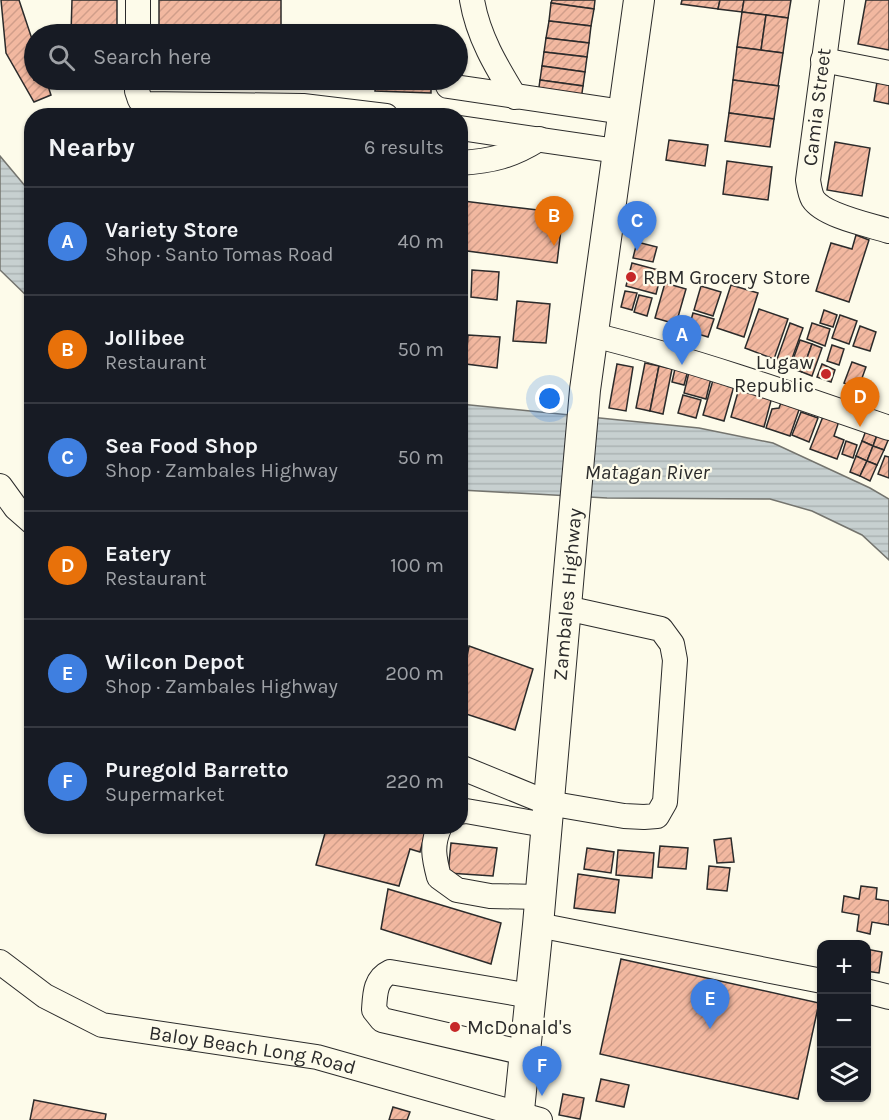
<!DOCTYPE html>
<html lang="en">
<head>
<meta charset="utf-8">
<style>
	:root { --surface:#171b24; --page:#20242c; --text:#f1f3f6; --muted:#9ea1a6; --line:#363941; --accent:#db2777 }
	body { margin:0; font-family:Karla,sans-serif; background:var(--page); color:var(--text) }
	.controls { position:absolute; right:18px; bottom:18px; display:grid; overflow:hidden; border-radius:12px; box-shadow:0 2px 4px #0004 }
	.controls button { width:54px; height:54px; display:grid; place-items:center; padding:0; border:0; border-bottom:2px solid var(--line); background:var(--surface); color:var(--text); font:30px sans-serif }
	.you { position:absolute; left:550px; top:399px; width:21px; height:21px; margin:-15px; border:4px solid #fff; border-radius:50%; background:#1a73e8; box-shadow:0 0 0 9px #1a73e833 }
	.badge { display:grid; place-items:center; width:39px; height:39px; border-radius:50%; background:var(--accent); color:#fff; font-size:20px; font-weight:700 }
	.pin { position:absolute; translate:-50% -50px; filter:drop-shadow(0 2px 3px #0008) }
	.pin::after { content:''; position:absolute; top:32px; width:21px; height:18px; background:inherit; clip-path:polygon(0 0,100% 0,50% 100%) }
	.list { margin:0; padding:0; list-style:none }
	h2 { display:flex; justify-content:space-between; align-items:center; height:78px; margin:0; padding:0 24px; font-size:26px }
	h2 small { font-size:20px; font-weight:400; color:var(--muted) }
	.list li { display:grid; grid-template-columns:39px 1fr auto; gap:18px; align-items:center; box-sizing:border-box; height:108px; padding:0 24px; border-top:2px solid var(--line) }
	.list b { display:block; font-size:22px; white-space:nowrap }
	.list p { margin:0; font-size:20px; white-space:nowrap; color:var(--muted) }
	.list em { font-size:20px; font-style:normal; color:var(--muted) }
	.icon { flex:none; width:33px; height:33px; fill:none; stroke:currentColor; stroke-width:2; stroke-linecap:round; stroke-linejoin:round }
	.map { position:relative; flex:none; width:889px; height:1120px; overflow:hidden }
	.search { position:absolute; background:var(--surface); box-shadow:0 2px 4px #0004; left:24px; top:24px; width:444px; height:66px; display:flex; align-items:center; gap:15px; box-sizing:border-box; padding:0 21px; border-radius:33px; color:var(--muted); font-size:22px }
	.panel { position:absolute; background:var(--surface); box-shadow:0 2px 4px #0004; left:24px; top:108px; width:444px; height:726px; border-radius:24px }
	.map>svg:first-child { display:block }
	.water { fill:url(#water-rules); stroke:#74746e; stroke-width:1.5 }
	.building { fill:url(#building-hatch); stroke:#2b2b2b; stroke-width:1.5 }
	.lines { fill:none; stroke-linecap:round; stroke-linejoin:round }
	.minor-casing { stroke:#2b2b2b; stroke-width:26 }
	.major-casing { stroke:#2b2b2b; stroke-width:32 }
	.minor { stroke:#fdfbea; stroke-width:24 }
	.major { stroke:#fdfbea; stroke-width:30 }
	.poi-dot { fill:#c62828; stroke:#fdfbea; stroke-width:2 }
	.labels { text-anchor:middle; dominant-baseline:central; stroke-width:4.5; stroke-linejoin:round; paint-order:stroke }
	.street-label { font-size:20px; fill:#2b2b2b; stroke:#fdfbea }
	.poi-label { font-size:20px; fill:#2b2b2b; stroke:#fdfbea; text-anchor:start }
	.water-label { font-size:21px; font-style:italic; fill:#2b2b2b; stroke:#fdfbea }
</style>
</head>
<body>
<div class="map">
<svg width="889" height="1120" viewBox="0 0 889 1120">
	<defs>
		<pattern id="water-rules" width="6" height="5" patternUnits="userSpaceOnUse" patternTransform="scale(1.5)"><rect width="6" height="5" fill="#c7d0d0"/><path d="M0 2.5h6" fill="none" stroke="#abb3b3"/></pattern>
		<pattern id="building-hatch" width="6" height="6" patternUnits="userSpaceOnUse" patternTransform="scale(1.5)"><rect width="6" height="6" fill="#f2b8a0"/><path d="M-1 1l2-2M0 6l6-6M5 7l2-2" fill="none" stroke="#d09e8a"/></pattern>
	</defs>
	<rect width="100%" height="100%" fill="#fdfbea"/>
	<!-- water -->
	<g class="water">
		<polygon points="0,156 31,193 31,300 0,270"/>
		<polygon points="460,404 699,428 773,443 870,488 889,499 889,560 862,535 812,511 770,499 607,498 461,490"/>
	</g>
	<!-- building -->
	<g class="building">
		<polygon points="1,0 19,0 34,45 34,80 46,80 51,95 34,102 6,53"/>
		<polygon points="72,0 117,0 117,34 71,34"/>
		<rect x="159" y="0" width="122" height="34"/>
		<polygon points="552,0 595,0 594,9 551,3"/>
		<polygon points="682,0 720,0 718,9 681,4"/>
		<polygon points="720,0 744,0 742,12 718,9"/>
		<polygon points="744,0 791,0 788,18 742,12"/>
		<polygon points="866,0 889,0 889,50 858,44"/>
		<polygon points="551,3 594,9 591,26 549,21"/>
		<polygon points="742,12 766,15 761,50 737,47"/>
		<polygon points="766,15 788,18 783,53 761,50"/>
		<polygon points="549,21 591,26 589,43 546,38"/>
		<polygon points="378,27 433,30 433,34 378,34"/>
		<polygon points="546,38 589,43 587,57 544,52"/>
		<polygon points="737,47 783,53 778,86 733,80"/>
		<polygon points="544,52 587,57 585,72 542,66"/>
		<polygon points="542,66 585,72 583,86 540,80"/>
		<polygon points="376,80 431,80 431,93 375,91"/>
		<polygon points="540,80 583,86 581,100 538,94"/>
		<polygon points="733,80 779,86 774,119 729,113"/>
		<polygon points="877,82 889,85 889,104 874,101"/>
		<polygon points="729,113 774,119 770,147 725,141"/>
		<polygon points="669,140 708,145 705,166 666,160"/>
		<polygon points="835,142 870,148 862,196 827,190"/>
		<polygon points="727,161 772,167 768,200 723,194"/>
		<polygon points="463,201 563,213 557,263 460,250"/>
		<polygon points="856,235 869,240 849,302 816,291 831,243 852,249"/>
		<polygon points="637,242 657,247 653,262 633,258"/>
		<polygon points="632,263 662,271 656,294 626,286"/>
		<polygon points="472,270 499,272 497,300 471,297"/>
		<polygon points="665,283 686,289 676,324 655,318"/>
		<polygon points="731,285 758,293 744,337 717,328"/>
		<polygon points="701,286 721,292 713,316 694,310"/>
		<polygon points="625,291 637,293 632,310 621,307"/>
		<polygon points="639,295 652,298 647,316 634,312"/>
		<polygon points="517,301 550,304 546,343 513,341"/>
		<polygon points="759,309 788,319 774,359 745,348"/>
		<polygon points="824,310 837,315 833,327 820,323"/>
		<polygon points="693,313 714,319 708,337 688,331"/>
		<polygon points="840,315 857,321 849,344 832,338"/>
		<polygon points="790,323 803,328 789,367 776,362"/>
		<polygon points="812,323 830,329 825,346 807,339"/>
		<polygon points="860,326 876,332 870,351 853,346"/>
		<polygon points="468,335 500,337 497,368 466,364"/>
		<polygon points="800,340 812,344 802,372 790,368"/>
		<polygon points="812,344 822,348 812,376 802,372"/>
		<polygon points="832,345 844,349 839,365 827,361"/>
		<polygon points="677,360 690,363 684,385 672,382"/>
		<polygon points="852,362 866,367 858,389 844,383"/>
		<polygon points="645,363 659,366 650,411 636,408"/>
		<polygon points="617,364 633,367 626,411 609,408"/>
		<polygon points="822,364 835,370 831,382 817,377"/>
		<polygon points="659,366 672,369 663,414 650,411"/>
		<polygon points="690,368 712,374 706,399 684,393"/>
		<polygon points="713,380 734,386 724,421 703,415"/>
		<polygon points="741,381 772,397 764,427 731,417"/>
		<polygon points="683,395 701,400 696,418 678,413"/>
		<polygon points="784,395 802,401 790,436 766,428 772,409 779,408"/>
		<polygon points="826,409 841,415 834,436 844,440 837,459 810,449"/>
		<polygon points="801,412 818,418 809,442 792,435"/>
		<polygon points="868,425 879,430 873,446 862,441"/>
		<polygon points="879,430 889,438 884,450 873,446"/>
		<polygon points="846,441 857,445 853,458 842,454"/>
		<polygon points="862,441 873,446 867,461 856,456"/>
		<polygon points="873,446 884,450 877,465 867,461"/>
		<polygon points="856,456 867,461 860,476 850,472"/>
		<polygon points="885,456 889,457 889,478 878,474"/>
		<polygon points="867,461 877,465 870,481 860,476"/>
		<polygon points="469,646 533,669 515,730 460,712 460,695"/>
		<polygon points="327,826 427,826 420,852 410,849 399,886 316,865"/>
		<polygon points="731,838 734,862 717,863 714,840"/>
		<polygon points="451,843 497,848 493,876 448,873"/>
		<polygon points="660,846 688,848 686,869 658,867"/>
		<polygon points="587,848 614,852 611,873 584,869"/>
		<polygon points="618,850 654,853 652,878 616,875"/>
		<polygon points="709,866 730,868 727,891 707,889"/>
		<polygon points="578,874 619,880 615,913 574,908"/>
		<polygon points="861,886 877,888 876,899 889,901 889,925 872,922 870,934 857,931 859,915 842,912 844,896 859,899"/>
		<polygon points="388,889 501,923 491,964 381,929"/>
		<polygon points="866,949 882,952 879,973 866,971"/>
		<polygon points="621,959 819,1003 798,1099 600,1054"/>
		<polygon points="601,1079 629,1085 624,1107 596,1101"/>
		<polygon points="563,1094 584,1098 580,1119 559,1115"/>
		<polygon points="34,1100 106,1114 105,1120 30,1120"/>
		<polygon points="393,1107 410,1112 407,1120 389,1120"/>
	</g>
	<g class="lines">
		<defs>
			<g id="minor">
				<path d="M472,0c6,36 24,66 43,97"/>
				<path d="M832,0l-24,180c1,6 2,14 5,19 11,17 57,26 76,32"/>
				<polyline points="138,34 138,0"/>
				<polyline points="823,60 889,73"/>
				<polyline points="137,80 137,91 140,100 146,104 303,106 386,116"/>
				<polyline points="448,86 623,112"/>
				<polyline points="460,128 617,151"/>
				<path d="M460,163c32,-2 52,-7 79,-24"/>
				<path d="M593,335c101,25 198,59 296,93"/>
				<polyline points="0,486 16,508 32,522"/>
				<polyline points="460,767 548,803 624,816 644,817 657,816 665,802 675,660 672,644 661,629 566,608"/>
				<polyline points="460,812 466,811 545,825"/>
				<path d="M440,826c-9,19 -6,32 -1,51l18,13 33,6 49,1"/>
				<polyline points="538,925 822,981"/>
				<path id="s1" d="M0,962l45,34 57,29 215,32 223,63"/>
				<polyline points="866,991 889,997"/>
				<path d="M525,1053l-143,-33 -8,-10c1,-16 1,-31 16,-38l141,24"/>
			</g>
			<g id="major">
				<path id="s2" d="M518,1120l20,-195 47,-535 54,-390"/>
			</g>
		</defs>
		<!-- minor casing -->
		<use href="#minor" class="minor-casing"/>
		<!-- major casing -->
		<use href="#major" class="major-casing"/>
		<!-- minor -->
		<use href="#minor" class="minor"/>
		<!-- major -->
		<use href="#major" class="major"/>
	</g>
	<!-- markers -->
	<g class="poi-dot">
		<circle cx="631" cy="277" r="6"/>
		<circle cx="826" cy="374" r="6"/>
		<circle cx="455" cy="1027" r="6"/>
	</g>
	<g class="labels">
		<!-- street labels -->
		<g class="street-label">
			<text transform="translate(817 107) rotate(-83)">Camia Street</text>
			<text stroke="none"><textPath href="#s2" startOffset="528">Zambales Highway</textPath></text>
			<text stroke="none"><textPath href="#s1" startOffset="273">Baloy Beach Long Road</textPath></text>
		</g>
		<!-- poi labels -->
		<g class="poi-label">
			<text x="643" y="277">RBM Grocery Store</text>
			<text x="814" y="362" text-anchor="end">Lugaw<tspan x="814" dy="23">Republic</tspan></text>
			<text x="467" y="1027">McDonald's</text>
		</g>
		<!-- water labels -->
		<g class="water-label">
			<text x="647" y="472">Matagan River</text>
		</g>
	</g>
</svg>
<div class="controls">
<button>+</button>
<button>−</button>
<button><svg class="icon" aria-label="layers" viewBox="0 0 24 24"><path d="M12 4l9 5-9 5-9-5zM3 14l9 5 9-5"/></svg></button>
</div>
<div class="you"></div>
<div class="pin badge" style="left:682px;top:365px;background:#3f7fe0">A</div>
<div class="pin badge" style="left:554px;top:246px;background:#e8710a">B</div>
<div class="pin badge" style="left:637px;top:251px;background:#3f7fe0">C</div>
<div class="pin badge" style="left:860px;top:427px;background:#e8710a">D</div>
<div class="pin badge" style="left:710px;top:1029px;background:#3f7fe0">E</div>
<div class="pin badge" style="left:542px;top:1096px;background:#3f7fe0">F</div>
<div class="search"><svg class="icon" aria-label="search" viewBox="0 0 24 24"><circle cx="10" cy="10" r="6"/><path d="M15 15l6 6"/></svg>Search here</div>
<section class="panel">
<h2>Nearby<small>6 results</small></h2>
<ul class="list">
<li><span class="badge" style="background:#3f7fe0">A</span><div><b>Variety Store</b><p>Shop · Santo Tomas Road</p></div><em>40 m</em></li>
<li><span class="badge" style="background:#e8710a">B</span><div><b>Jollibee</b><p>Restaurant</p></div><em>50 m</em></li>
<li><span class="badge" style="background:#3f7fe0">C</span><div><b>Sea Food Shop</b><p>Shop · Zambales Highway</p></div><em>50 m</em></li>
<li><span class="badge" style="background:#e8710a">D</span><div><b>Eatery</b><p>Restaurant</p></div><em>100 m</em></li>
<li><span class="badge" style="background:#3f7fe0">E</span><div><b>Wilcon Depot</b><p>Shop · Zambales Highway</p></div><em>200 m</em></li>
<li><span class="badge" style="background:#3f7fe0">F</span><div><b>Puregold Barretto</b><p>Supermarket</p></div><em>220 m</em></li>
</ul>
</section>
</div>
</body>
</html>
